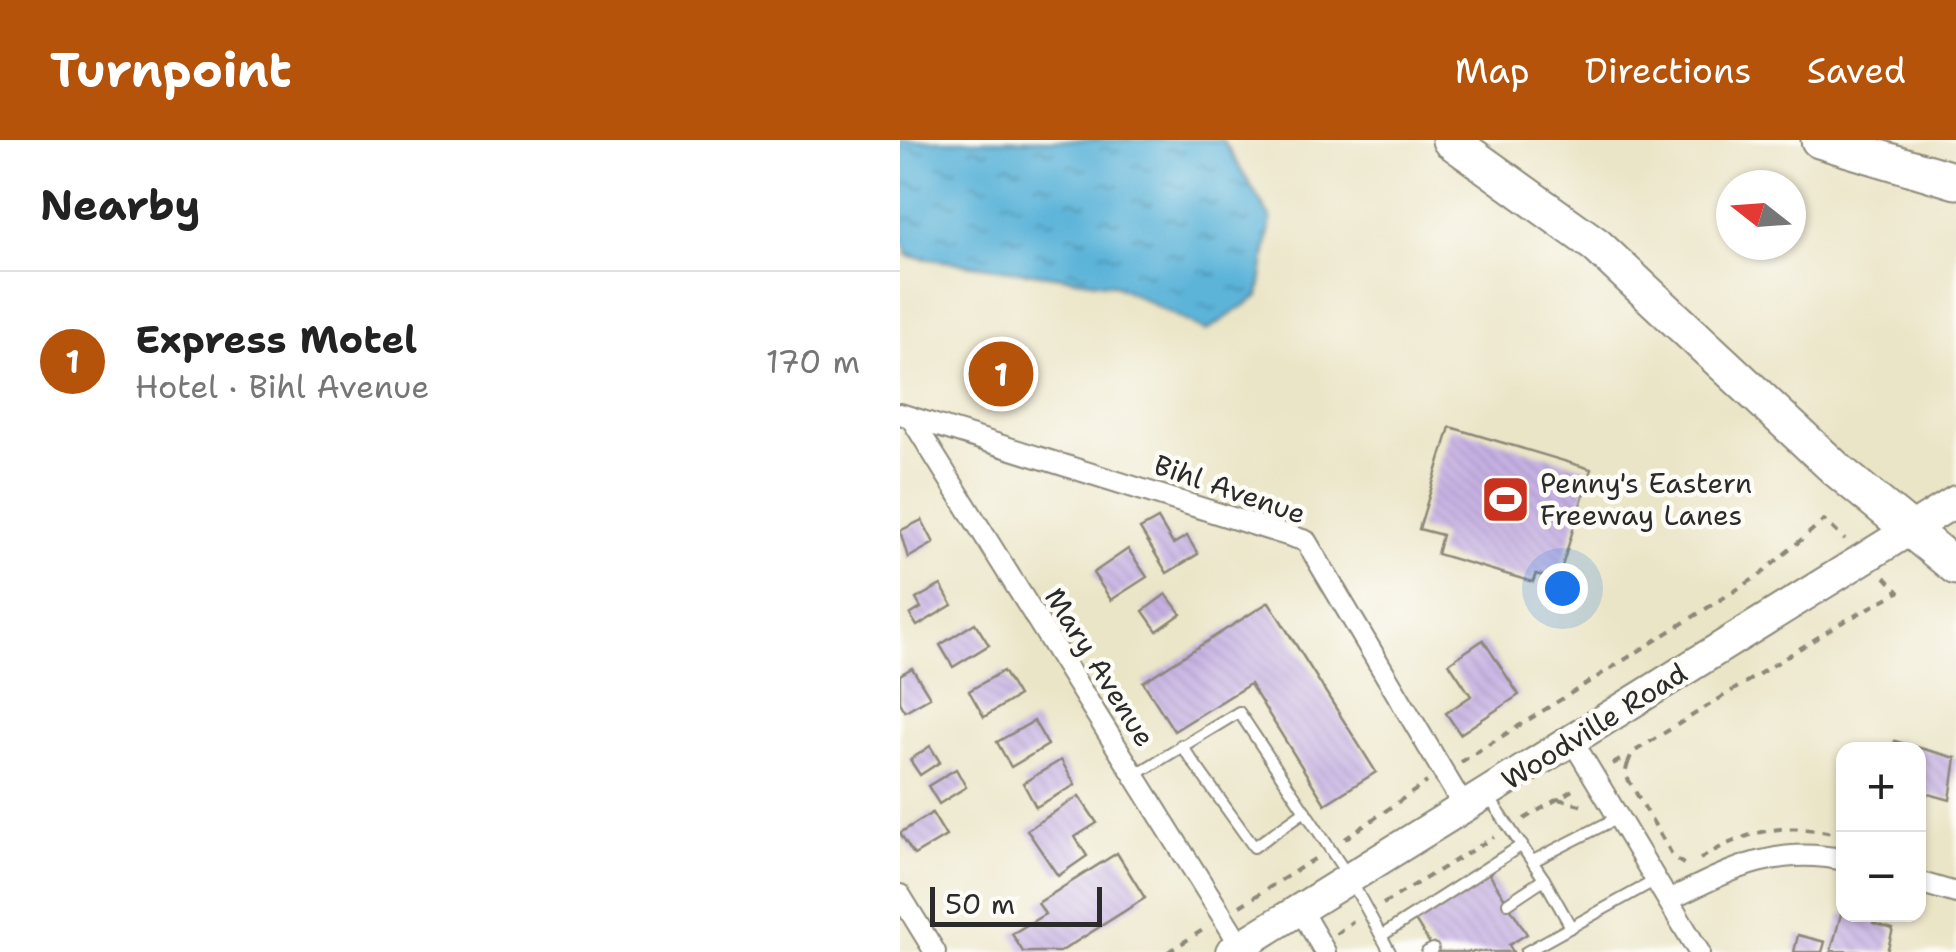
<!DOCTYPE html>
<html lang="en">
<head>
<meta charset="utf-8">
<style>
	:root { --surface:#fff; --page:#f6f6f6; --text:#222; --muted:#767676; --line:#e0e0e0; --accent:#b45309 }
	body { margin:0; font-family:"Shantell Sans",sans-serif; background:var(--page); color:var(--text) }
	.controls { position:absolute; right:30px; bottom:30px; display:grid; overflow:hidden; border-radius:20px; box-shadow:0 2px 8px #0004 }
	.controls button { width:90px; height:90px; display:grid; place-items:center; padding:0; border:0; border-bottom:2px solid var(--line); background:var(--surface); color:var(--text); font:50px sans-serif }
	.compass { position:absolute; left:816px; top:30px; width:90px; height:90px; border-radius:50%; background:var(--surface); box-shadow:0 2px 8px #0004; rotate:287deg }
	.scale { position:absolute; left:30px; bottom:25px; width:172px; box-sizing:border-box; padding-left:10px; border:5px solid #2b2b2b; border-top:0; font-size:28px; line-height:35px; white-space:nowrap; color:#2b2b2b; -webkit-text-stroke:8px #fdfcf7; paint-order:stroke }
	.you { position:absolute; left:662px; top:448px; width:35px; height:35px; margin:-25px; border:8px solid #fff; border-radius:50%; background:#1a73e8; box-shadow:0 0 0 15px #1a73e833 }
	.badge { display:grid; place-items:center; width:65px; height:65px; border-radius:50%; background:var(--accent); color:#fff; font-size:32px; font-weight:700 }
	.pin { position:absolute; translate:-50% -50%; border:5px solid #fff; box-shadow:0 2px 10px #0006 }
	.list { margin:0; padding:0; list-style:none }
	h2 { display:flex; justify-content:space-between; align-items:center; height:130px; margin:0; padding:0 40px; font-size:42px }
	h2 small { font-size:32px; font-weight:400; color:var(--muted) }
	.list li { display:grid; grid-template-columns:65px 1fr auto; gap:30px; align-items:center; box-sizing:border-box; height:180px; padding:0 40px; border-top:2px solid var(--line) }
	.list b { display:block; font-size:38px; white-space:nowrap }
	.list p { margin:0; font-size:32px; white-space:nowrap; color:var(--muted) }
	.list em { font-size:32px; font-style:normal; color:var(--muted) }
	.map { position:relative; flex:none; width:1056px; height:812px; overflow:hidden }
	header { display:flex; align-items:center; gap:60px; box-sizing:border-box; height:140px; padding:0 50px; background:var(--accent); color:#fff }
	header strong { font-size:48px }
	nav { display:flex; gap:55px; margin-inline-start:auto; font-size:35px }
	main { display:flex }
	aside { flex:1; background:var(--surface) }
	.map>svg:first-child { display:block }
	.water { fill:url(#water-ripples); stroke:#437082; stroke-width:2.5 }
	.building { fill:url(#building-back-hatch) }
	.lines { fill:none; stroke-linecap:round; stroke-linejoin:round }
	.service-casing { stroke:#8b8879; stroke-width:14 }
	.minor-casing { stroke:#8b8879; stroke-width:24 }
	.primary-casing { stroke:#8b8879; stroke-width:34 }
	.motorway-casing { stroke:#8b8879; stroke-width:39 }
	.path { stroke:#8b8879; stroke-width:4; stroke-dasharray:8 8; stroke-linecap:butt }
	.service { stroke:#fff; stroke-width:10 }
	.minor { stroke:#fff; stroke-width:20 }
	.primary { stroke:#fff; stroke-width:30 }
	.motorway { stroke:#fff; stroke-width:35 }
	.labels { text-anchor:middle; dominant-baseline:central; stroke-width:9; stroke-linejoin:round; paint-order:stroke }
	.poi-label { font-size:28px; fill:#2b2b2b; stroke:#fdfcf7; text-anchor:start }
	.street-label { font-size:28px; fill:#2b2b2b; stroke:#fdfcf7 }
</style>
</head>
<body>
<header>
<strong>Turnpoint</strong>
<nav><a>Map</a><a>Directions</a><a>Saved</a></nav>
</header>
<main>
<aside>
<h2>Nearby<small></small></h2>
<ul class="list">
<li><span class="badge">1</span><div><b>Express Motel</b><p>Hotel · Bihl Avenue</p></div><em>170 m</em></li>
</ul>
</aside>
<div class="map">
<svg width="1056" height="812" viewBox="0 0 1056 812">
	<defs>
		<pattern id="water-ripples" width="26" height="14" patternUnits="userSpaceOnUse" patternTransform="scale(2.5)"><rect width="26" height="14" fill="#5bb4d9"/><path d="M2 4q2-2 4 0t4 0M15 11q2-2 4 0t4 0" fill="none" stroke="#4b93b0"/></pattern>
		<pattern id="building-back-hatch" width="6" height="6" patternUnits="userSpaceOnUse" patternTransform="scale(2.5)"><rect width="6" height="6" fill="#c6b1e3"/><path d="M-1 5l2 2M0 0l6 6M5-1l2 2" fill="none" stroke="#aa98c3"/></pattern>
	</defs>
	<rect width="100%" height="100%" fill="#fdfcf7"/>
	<filter id="ink" filterUnits="userSpaceOnUse"><feTurbulence type="fractalNoise" baseFrequency=".01" numOctaves="2"/><feDisplacementMap in="SourceGraphic" scale="20" xChannelSelector="R" yChannelSelector="G"/><feConvolveMatrix kernelMatrix="1 2 1 2 8 2 1 2 1" color-interpolation-filters="sRGB"/></filter>
	<filter id="wash" filterUnits="userSpaceOnUse"><feTurbulence type="fractalNoise" baseFrequency=".0048" numOctaves="4" result="noise"/><feDisplacementMap in="SourceGraphic" scale="40" xChannelSelector="R" yChannelSelector="G"/><feGaussianBlur stdDeviation="2.25" result="paint"/><feColorMatrix in="noise" values="0 0 0 0 0 0 0 0 0 0 0 0 0 0 0 0 0 1.4 0 .05"/><feComposite in="paint" operator="in"/></filter>
	<g filter="url(#wash)">
		<rect width="100%" height="100%" fill="#ebe5c7"/>
		<!-- water -->
		<polygon class="water" points="0,0 323,0 371,79 359,156 306,191 213,144 8,116 0,94"/>
		<g id="blocks">
			<!-- building -->
			<g class="building">
				<polygon points="550,287 691,329 658,440 636,434 633,442 537,414 542,395 519,389"/>
				<polygon points="258,379 273,404 287,396 298,414 267,433 240,389"/>
				<polygon points="22,380 34,403 8,418 0,391"/>
				<polygon points="228,409 247,437 211,460 193,433"/>
				<polygon points="41,445 52,465 17,486 10,475 21,468 16,459"/>
				<polygon points="266,454 281,474 257,491 243,471"/>
				<polygon points="369,462 476,632 425,664 350,544 274,591 243,542"/>
				<polygon points="75,483 89,505 53,527 40,505"/>
				<polygon points="583,500 619,555 560,594 546,573 571,556 549,523"/>
				<polygon points="12,528 30,557 5,571 0,562 0,535"/>
				<polygon points="103,531 118,556 84,577 69,551"/>
				<polygon points="134,581 148,605 111,627 97,602"/>
				<polygon points="995,601 1056,618 1050,660 1018,651 1018,610 993,610"/>
				<polygon points="30,606 40,622 20,635 10,620"/>
				<polygon points="161,620 175,645 136,667 123,643"/>
				<polygon points="56,629 66,647 39,664 28,646"/>
				<polygon points="179,656 197,683 175,697 187,716 158,736 127,690"/>
				<polygon points="32,673 46,696 14,715 0,693"/>
				<polygon points="217,713 245,758 160,812 123,812 112,794 145,774 138,763"/>
				<polygon points="588,732 627,794 609,805 613,812 535,812 514,779"/>
				<polygon points="941,774 975,777 973,783 993,789 987,812 931,811"/>
				<polygon points="898,795 925,802 922,812 894,812"/>
			</g>
		</g>
	</g>
	<g filter="url(#ink)">
		<use href="#blocks" fill-opacity="0" stroke="#8b8879" stroke-width="2.5"/>
		<g class="lines">
			<defs>
				<g id="service">
					<polyline points="281,605 354,707 405,671"/>
					<polyline points="235,635 339,572 450,739 490,812"/>
					<polyline points="588,656 644,739 608,763"/>
					<polyline points="633,721 719,677"/>
					<polyline points="644,739 671,787"/>
					<polyline points="481,796 622,705"/>
					<polyline points="527,812 533,809"/>
					<polyline points="626,812 756,740"/>
				</g>
				<g id="minor">
					<polyline points="0,274 406,401 564,667"/>
					<polyline points="11,278 341,806"/>
					<polyline points="672,600 799,812"/>
					<polyline points="1018,742 1056,753"/>
					<polyline points="0,755 35,812"/>
					<path d="M771,759c59,-29 105,-54 173,-39"/>
					<polyline points="400,769 425,812"/>
				</g>
				<polyline id="primary" points="331,812 1056,361"/>
				<g id="motorway">
					<polyline points="550,0 696,105 936,329 1056,427"/>
					<polyline points="919,0 1056,41"/>
				</g>
			</defs>
			<!-- service casing -->
			<use href="#service" class="service-casing"/>
			<!-- minor casing -->
			<use href="#minor" class="minor-casing"/>
			<!-- primary casing -->
			<use href="#primary" class="primary-casing"/>
			<!-- motorway casing -->
			<use href="#motorway" class="motorway-casing"/>
			<!-- path -->
			<g class="path">
				<polyline points="561,622 860,435 924,380 945,400"/>
				<polyline points="728,623 725,634 774,718 787,726"/>
				<polyline points="713,624 720,620 728,623 732,613 941,483 999,452 985,437"/>
				<polyline points="658,659 687,667"/>
				<polyline points="624,679 676,648"/>
				<polyline points="445,699 527,642"/>
				<path d="M800,719c47,-29 88,-39 142,-23"/>
				<polyline points="483,764 594,697"/>
				<polyline points="340,766 416,718"/>
				<polyline points="436,794 453,781"/>
				<polyline points="268,812 306,788"/>
			</g>
			<!-- service -->
			<use href="#service" class="service"/>
			<!-- minor -->
			<use href="#minor" class="minor"/>
			<!-- primary -->
			<use href="#primary" class="primary"/>
			<!-- motorway -->
			<use href="#motorway" class="motorway"/>
		</g>
	</g>
	<!-- icons -->
	<defs>
		<symbol id="stadium-square" viewBox="-11 -11 22 22"><rect x="-9" y="-9" width="18" height="18" rx="4" fill="#c8321e" stroke="#fdfcf7"/><path d="M0-5a6.5 5 0 1 0 0 10a6.5 5 0 1 0 0-10ZM-3.5-1.8h7v3.6h-7Z" fill="#fff"/></symbol>
	</defs>
	<g fill-rule="evenodd">
		<use href="#stadium-square" x="578" y="332" width="55" height="55"/>
	</g>
	<g class="labels">
		<!-- poi labels -->
		<g class="poi-label">
			<text x="640" y="343">Penny's Eastern<tspan x="640" dy="32">Freeway Lanes</tspan></text>
		</g>
		<!-- street labels -->
		<g class="street-label">
			<text transform="translate(330 349) rotate(19)">Bihl Avenue</text>
			<text transform="translate(200 527) rotate(58)">Mary Avenue</text>
			<text transform="translate(694 586) rotate(-32)">Woodville Road</text>
		</g>
	</g>
</svg>
<div class="controls">
<button>+</button>
<button>−</button>
</div>
<svg class="compass" viewBox="-18 -18 36 36"><path d="M0-13l5 13h-10z" fill="#e53935"/><path d="M0 13l5-13h-10z" fill="#767676"/></svg>
<div class="scale">50 m</div>
<div class="you"></div>
<div class="pin badge" style="left:101px;top:234px">1</div>
</div>
</main>
</body>
</html>
